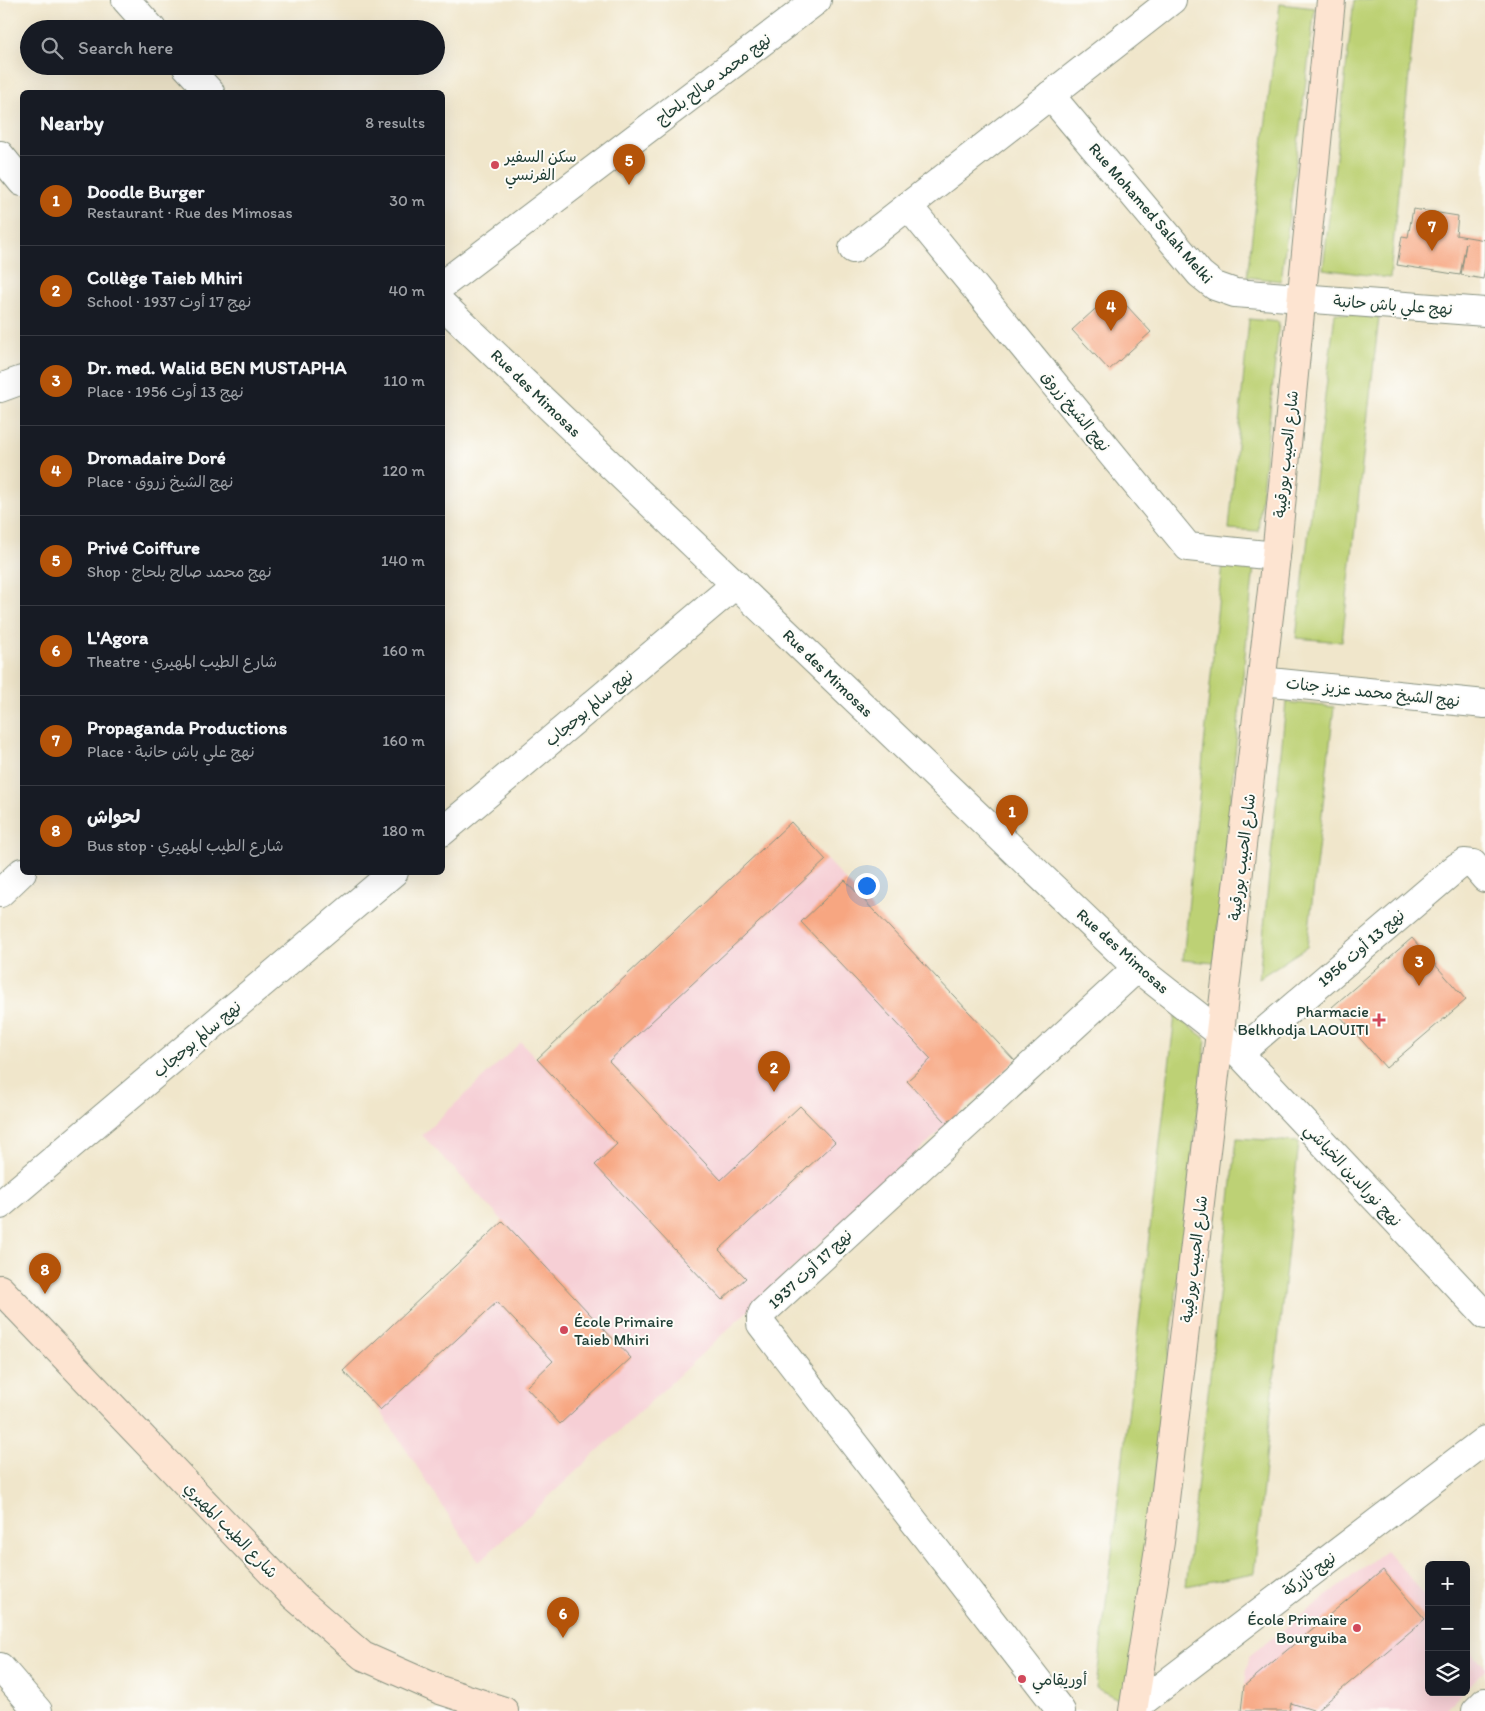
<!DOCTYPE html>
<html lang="en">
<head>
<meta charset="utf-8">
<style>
	:root { --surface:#171b24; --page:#20242c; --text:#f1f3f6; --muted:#9ea1a6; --line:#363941; --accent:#b45309 }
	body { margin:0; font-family:Itim,"Playpen Sans Arabic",sans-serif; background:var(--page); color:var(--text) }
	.controls { position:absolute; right:15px; bottom:15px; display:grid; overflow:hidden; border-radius:8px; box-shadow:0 5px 20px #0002 }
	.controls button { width:45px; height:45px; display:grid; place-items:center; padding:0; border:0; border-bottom:1px solid var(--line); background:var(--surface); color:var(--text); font:25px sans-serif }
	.you { position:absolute; left:866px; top:885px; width:18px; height:18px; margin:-12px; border:4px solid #fff; border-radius:50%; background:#1a73e8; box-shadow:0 0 0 8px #1a73e833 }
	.badge { display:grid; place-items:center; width:32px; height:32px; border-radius:50%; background:var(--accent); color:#fff; font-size:16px; font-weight:700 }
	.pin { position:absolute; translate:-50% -41px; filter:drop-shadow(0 1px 2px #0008) }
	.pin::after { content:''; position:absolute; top:26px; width:18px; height:15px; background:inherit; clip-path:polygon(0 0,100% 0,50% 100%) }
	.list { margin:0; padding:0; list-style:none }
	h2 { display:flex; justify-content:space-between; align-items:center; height:65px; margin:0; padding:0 20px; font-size:21px }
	h2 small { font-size:16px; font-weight:400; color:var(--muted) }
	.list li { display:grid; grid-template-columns:32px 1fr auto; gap:15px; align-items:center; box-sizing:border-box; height:90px; padding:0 20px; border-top:1px solid var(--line) }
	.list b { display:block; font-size:19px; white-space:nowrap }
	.list p { margin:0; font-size:16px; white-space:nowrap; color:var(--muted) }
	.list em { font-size:16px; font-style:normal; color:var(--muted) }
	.icon { flex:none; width:28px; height:28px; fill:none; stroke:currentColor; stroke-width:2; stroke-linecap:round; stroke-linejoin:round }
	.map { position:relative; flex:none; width:1485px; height:1711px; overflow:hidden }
	.search { position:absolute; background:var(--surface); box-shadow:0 5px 20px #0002; left:20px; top:20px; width:425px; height:55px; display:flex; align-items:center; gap:12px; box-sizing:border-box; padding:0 18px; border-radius:28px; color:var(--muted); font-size:19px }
	.panel { position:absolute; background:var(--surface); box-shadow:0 5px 20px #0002; left:20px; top:90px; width:425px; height:785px; border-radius:8px }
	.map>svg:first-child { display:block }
	.built { fill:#f6cfd5 }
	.green { fill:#bdd175; stroke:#6e8754 }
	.building { fill:#f7a681 }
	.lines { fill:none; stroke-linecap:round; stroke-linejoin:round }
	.minor-casing { stroke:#889280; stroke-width:30 }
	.secondary-casing { stroke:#889280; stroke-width:30 }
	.minor { stroke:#fff; stroke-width:28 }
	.secondary { stroke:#fde4d1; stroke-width:28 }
	.poi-dot { fill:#d1495b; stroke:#fdfcf7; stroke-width:2 }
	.labels { text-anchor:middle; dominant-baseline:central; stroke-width:4; stroke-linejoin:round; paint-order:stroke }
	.street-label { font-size:16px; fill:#1f3d34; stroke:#fdfcf7 }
	.poi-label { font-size:16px; fill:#1f3d34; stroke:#fdfcf7; text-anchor:start }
</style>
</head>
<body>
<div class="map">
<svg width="1485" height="1711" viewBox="0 0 1485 1711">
	<rect width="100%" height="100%" fill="#fdfcf7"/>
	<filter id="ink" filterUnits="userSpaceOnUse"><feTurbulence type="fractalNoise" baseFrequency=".02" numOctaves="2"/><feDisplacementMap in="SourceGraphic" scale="10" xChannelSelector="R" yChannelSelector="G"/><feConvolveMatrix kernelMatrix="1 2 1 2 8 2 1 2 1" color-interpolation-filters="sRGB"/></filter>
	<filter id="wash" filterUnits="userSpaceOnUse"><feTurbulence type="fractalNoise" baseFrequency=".0096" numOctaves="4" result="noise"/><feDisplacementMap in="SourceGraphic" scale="20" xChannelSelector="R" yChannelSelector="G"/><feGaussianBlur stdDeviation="1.12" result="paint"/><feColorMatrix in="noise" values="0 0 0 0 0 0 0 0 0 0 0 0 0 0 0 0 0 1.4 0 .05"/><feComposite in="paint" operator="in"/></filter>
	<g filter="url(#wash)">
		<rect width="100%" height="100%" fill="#f0e6cb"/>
		<!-- built -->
		<g class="built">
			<polygon points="791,822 1015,1061 479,1562 380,1410 343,1371 503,1221 422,1135 521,1042 537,1059"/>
			<polygon points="1386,1550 1429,1600 1429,1692 1463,1692 1444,1711 1241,1711 1249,1656"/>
			<polygon points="1466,1644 1485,1667 1485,1670 1466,1689"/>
		</g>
		<!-- green -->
		<g class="green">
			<polygon points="1354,0 1416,0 1390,278 1323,269"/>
			<polygon points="1280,4 1315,8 1281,281 1247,277"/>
			<polygon points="1335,313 1379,317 1342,642 1296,638"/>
			<polygon points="1249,319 1279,322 1258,531 1229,529"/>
			<polygon points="1222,563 1254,566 1214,963 1183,960"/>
			<polygon points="1286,702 1334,707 1307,947 1259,978"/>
			<polygon points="1175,1015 1206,1039 1128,1704 1096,1688"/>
			<polygon points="1237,1138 1299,1142 1254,1573 1186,1586"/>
		</g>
		<g id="blocks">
			<!-- building -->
			<g class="building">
				<polygon points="1413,209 1458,216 1456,235 1485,240 1485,268 1483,279 1461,275 1466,243 1460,275 1397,265 1402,236 1408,237"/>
				<polygon points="1114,292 1151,332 1109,370 1072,330"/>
				<polygon points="791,822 826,860 609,1061 721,1180 800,1106 835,1142 719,1250 746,1278 722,1300 595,1165 617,1144 537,1059"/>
				<polygon points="845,880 1015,1061 947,1123 907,1081 931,1059 801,922"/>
				<polygon points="1412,938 1466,1000 1386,1068 1332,1007"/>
				<polygon points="503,1221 631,1358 560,1424 526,1387 553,1361 497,1302 380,1410 343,1371"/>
				<polygon points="1383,1570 1425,1619 1316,1711 1291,1703 1289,1711 1241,1711 1244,1686"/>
			</g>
		</g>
	</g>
	<g filter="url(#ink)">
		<use href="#blocks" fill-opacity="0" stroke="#889280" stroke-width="1"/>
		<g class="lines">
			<defs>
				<g id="minor">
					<polyline points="126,0 152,29"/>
					<polyline points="186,66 210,92"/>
					<polyline points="1050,95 1200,274 1215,286 1235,293 1485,312"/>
					<polyline points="0,155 22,182"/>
					<polyline points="908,206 1188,547 1276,556"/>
					<polyline points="853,249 1172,0"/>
					<polyline points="442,285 817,0"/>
					<polyline points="442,304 1137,968 1221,1034 1485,1315"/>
					<polyline points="0,388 22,380"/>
					<polyline points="1262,681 1485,704"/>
					<polyline points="442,832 736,584"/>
					<polyline points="0,893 22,872"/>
					<polyline points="1239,1053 1457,867 1464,863 1473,864 1485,878"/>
					<polyline points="0,1205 394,872"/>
					<polyline points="0,1667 38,1711"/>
					<polyline points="1134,1708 1485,1440"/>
					<polyline points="1061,1711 761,1324 761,1318 763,1312 1137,968"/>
					<polyline points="1476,1711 1485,1702"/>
				</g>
				<g id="secondary">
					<polyline points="0,1289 295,1597 363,1656 440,1690 504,1711"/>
					<polyline points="1133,1711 1160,1542 1276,556 1331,0"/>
				</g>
			</defs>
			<!-- minor casing -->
			<use href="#minor" class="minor-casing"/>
			<!-- secondary casing -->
			<use href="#secondary" class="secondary-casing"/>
			<!-- minor -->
			<use href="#minor" class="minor"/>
			<!-- secondary -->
			<use href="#secondary" class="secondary"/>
		</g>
	</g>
	<!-- markers -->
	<g class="poi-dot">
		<circle cx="495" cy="165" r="5"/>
		<path d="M1376.5 1012.5h5v5h5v5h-5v5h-5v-5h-5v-5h5z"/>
		<circle cx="564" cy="1330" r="5"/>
		<circle cx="1357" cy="1628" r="5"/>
		<circle cx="1022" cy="1679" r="5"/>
	</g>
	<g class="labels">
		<!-- street labels -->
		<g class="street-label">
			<text transform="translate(713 79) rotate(-37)">نهج محمد صالح بلحاج</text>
			<text transform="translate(1151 213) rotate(49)">Rue Mohamed Salah Melki</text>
			<text transform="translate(1393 305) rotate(4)">نهج علي باش حانبة</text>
			<text transform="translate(536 393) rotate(44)">Rue des Mimosas</text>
			<text transform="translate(1076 411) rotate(51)">نهج الشيخ زروق</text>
			<text transform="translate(1286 454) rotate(-84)">شارع الحبيب بورقيبة</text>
			<text transform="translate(828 673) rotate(44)">Rue des Mimosas</text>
			<text transform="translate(1373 692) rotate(6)">نهج الشيخ محمد عزيز جنات</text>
			<text transform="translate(589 708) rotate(-40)">نهج سالم بوحجاب</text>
			<text transform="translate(1242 857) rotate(-83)">شارع الحبيب بورقيبة</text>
			<text transform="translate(1361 948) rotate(-41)">نهج 13 أوت 1956</text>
			<text transform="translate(1123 951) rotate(42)">Rue des Mimosas</text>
			<text transform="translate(197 1039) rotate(-40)">نهج سالم بوحجاب</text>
			<text transform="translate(1353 1175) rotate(47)">نهج نورالدين الخياشي</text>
			<text transform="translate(1194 1259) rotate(-83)">شارع الحبيب بورقيبة</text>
			<text transform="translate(810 1269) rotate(-43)">نهج 17 أوت 1937</text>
			<text transform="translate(231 1530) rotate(46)">شارع الطيب المهيري</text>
			<text transform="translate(1309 1574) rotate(-37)">نهج تازركة</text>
		</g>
		<!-- poi labels -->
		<g class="poi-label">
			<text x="505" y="156">سكن السفير<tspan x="505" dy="18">الفرنسي</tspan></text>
			<text x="1369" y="1011" text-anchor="end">Pharmacie<tspan x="1369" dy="18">Belkhodja LAOUITI</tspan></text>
			<text x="574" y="1321">École Primaire<tspan x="574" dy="18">Taieb Mhiri</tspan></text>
			<text x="1347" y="1619" text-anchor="end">École Primaire<tspan x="1347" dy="18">Bourguiba</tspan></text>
			<text x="1032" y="1679">أوريقامي</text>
		</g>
	</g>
</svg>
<div class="controls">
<button>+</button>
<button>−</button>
<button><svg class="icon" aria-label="layers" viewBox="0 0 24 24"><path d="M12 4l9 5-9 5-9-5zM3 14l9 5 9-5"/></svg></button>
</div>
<div class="you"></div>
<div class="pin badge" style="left:1012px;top:836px">1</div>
<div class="pin badge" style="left:774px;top:1092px">2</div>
<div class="pin badge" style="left:1419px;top:986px">3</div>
<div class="pin badge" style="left:1111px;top:331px">4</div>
<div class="pin badge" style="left:629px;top:185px">5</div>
<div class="pin badge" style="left:563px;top:1638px">6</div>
<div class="pin badge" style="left:1432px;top:251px">7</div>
<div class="pin badge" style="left:45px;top:1294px">8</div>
<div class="search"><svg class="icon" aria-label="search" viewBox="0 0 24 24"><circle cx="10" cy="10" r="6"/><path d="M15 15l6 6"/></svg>Search here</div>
<section class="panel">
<h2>Nearby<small>8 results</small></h2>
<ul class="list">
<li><span class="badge">1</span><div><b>Doodle Burger</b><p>Restaurant · Rue des Mimosas</p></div><em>30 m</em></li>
<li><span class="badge">2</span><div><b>Collège Taieb Mhiri</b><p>School · نهج 17 أوت 1937</p></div><em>40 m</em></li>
<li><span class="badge">3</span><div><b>Dr. med. Walid BEN MUSTAPHA</b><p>Place · نهج 13 أوت 1956</p></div><em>110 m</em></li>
<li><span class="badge">4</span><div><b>Dromadaire Doré</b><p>Place · نهج الشيخ زروق</p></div><em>120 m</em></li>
<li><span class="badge">5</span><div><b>Privé Coiffure</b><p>Shop · نهج محمد صالح بلحاج</p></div><em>140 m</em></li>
<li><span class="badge">6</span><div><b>L'Agora</b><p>Theatre · شارع الطيب المهيري</p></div><em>160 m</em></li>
<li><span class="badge">7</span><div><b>Propaganda Productions</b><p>Place · نهج علي باش حانبة</p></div><em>160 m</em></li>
<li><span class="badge">8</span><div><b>لحواش</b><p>Bus stop · شارع الطيب المهيري</p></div><em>180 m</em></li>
</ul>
</section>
</div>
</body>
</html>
